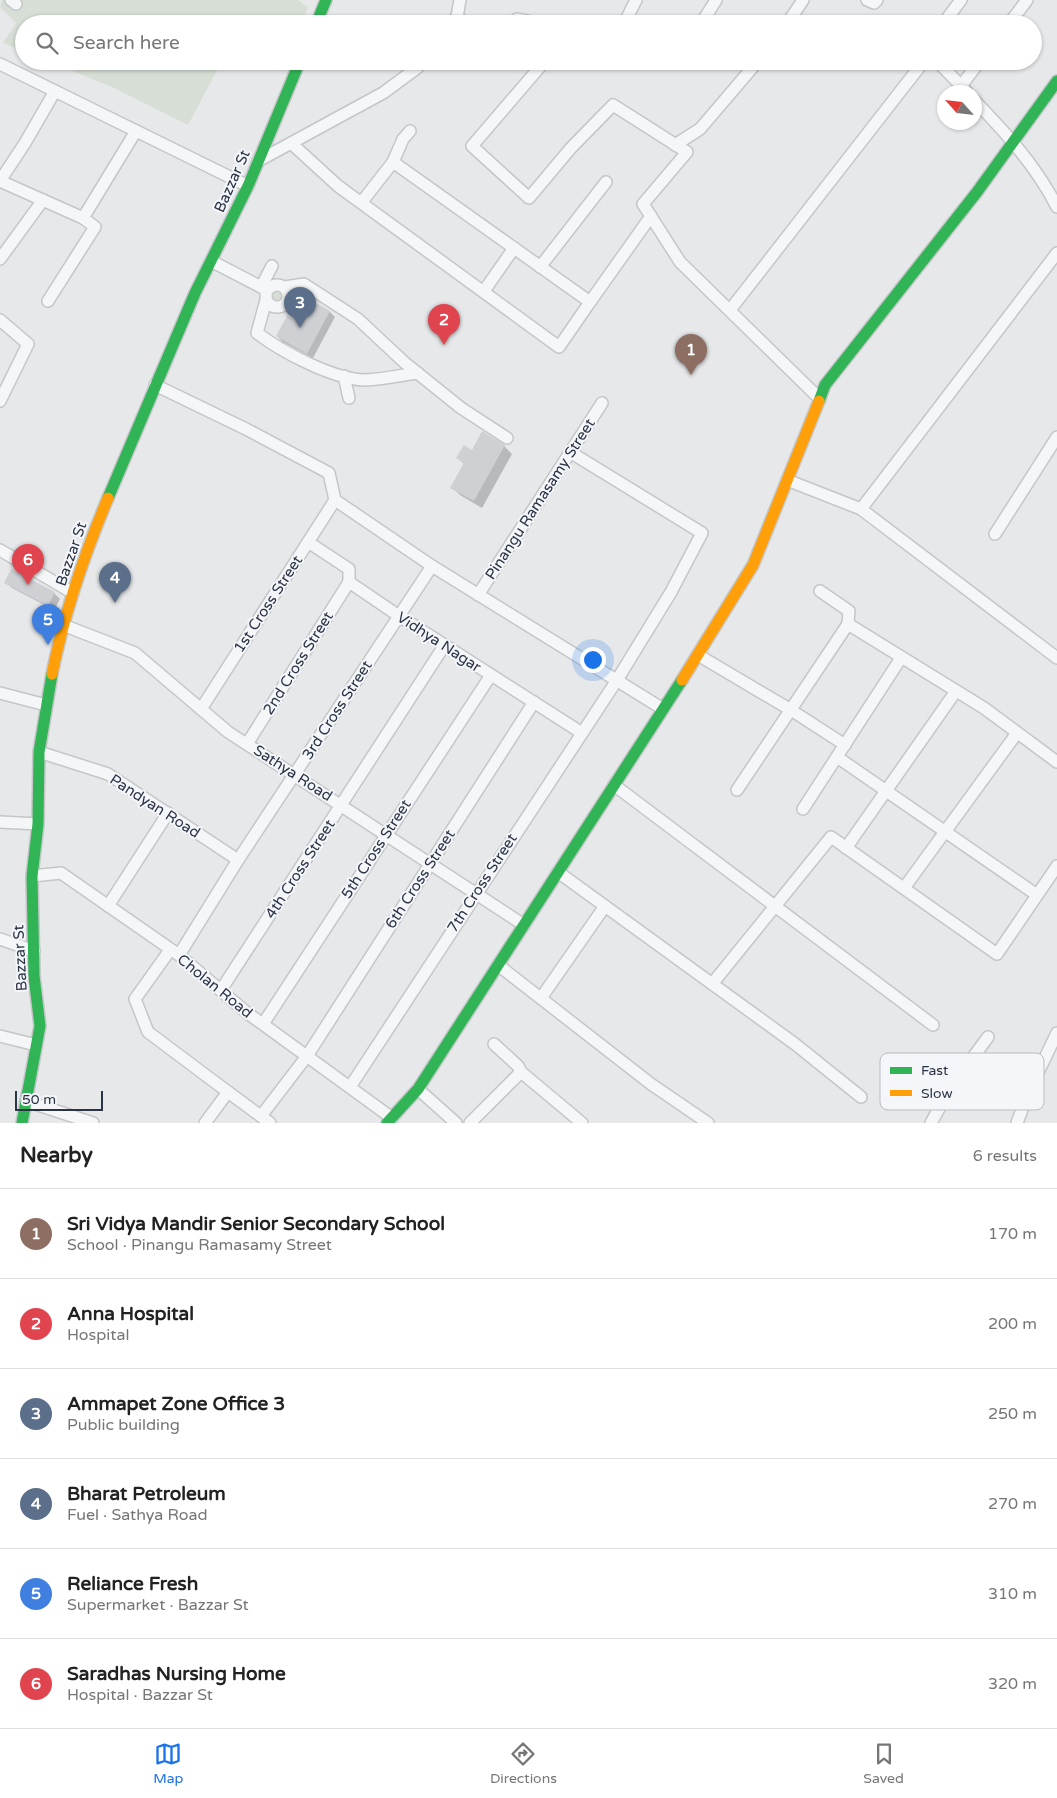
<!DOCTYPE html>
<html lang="en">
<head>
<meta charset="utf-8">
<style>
	:root { --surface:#fff; --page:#f6f6f6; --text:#222; --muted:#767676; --line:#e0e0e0; --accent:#1a73e8 }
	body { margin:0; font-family:"Varela Round",sans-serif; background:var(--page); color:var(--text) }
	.compass { position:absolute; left:937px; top:85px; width:45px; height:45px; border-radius:50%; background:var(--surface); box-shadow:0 1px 4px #0004; rotate:297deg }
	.scale { position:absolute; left:15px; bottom:12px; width:88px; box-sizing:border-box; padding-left:5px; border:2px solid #2b3445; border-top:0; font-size:14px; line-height:18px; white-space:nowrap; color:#2b3445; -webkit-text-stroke:4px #f4f6f9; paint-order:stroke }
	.you { position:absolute; left:592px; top:659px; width:18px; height:18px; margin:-12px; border:4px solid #fff; border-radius:50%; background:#1a73e8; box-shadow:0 0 0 8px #1a73e833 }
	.badge { display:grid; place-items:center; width:32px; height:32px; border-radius:50%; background:var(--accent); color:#fff; font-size:16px; font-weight:700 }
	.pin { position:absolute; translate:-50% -41px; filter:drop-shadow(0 1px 2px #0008) }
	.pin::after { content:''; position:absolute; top:26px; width:18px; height:15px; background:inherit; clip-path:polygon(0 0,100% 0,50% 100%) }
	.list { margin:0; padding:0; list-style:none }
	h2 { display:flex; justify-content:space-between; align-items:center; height:65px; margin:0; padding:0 20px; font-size:21px }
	h2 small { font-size:16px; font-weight:400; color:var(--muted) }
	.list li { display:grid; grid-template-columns:32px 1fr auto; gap:15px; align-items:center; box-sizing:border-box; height:90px; padding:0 20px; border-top:1px solid var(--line) }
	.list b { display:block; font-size:19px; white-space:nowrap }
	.list p { margin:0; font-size:16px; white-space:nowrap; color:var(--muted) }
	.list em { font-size:16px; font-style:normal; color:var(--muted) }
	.icon { flex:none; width:28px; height:28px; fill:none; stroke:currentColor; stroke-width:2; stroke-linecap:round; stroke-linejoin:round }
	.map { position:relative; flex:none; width:1057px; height:1123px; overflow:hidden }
	.search { position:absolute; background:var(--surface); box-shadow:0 1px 4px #0004; left:15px; right:15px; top:15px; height:55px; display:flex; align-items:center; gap:12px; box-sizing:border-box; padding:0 18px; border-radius:28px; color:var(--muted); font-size:19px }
	.sheet { height:605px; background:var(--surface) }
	nav { display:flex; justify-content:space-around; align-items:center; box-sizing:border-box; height:70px; border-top:1px solid var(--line); background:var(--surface); font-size:14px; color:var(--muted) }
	nav a { display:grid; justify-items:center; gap:2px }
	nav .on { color:var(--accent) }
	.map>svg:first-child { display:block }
	.green { fill:#d6ded6 }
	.shadow { fill:#0003 }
	.building { fill:#ced0d3 }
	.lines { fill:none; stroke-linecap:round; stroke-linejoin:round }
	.street-casing { stroke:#c4c6c8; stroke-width:14 }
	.fast-casing { stroke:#c4c6c8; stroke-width:14 }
	.slow-casing { stroke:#c4c6c8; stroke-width:14 }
	.street { stroke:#f5f6f7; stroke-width:11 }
	.fast { stroke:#30b455; stroke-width:11 }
	.slow { stroke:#ff9f0a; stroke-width:11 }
	.labels { text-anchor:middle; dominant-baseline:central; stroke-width:4; stroke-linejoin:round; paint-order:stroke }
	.street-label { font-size:15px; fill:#2b3445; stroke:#f4f6f9 }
	.key { fill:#f4f6f9; stroke:#b8bcc3; stroke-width:1 }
	.key-label { font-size:14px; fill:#2b3445 }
</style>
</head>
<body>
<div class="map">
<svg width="1057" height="1123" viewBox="0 0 1057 1123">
	<rect width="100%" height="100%" fill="#e6e8ea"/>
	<!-- green -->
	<g class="green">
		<polygon points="2,0 298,0 308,7 301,24 24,24 24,51 3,43 16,23 0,7"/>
		<polygon points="48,61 222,61 188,125 112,87"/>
		<circle cx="277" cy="296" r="8"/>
	</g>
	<!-- shadow -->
	<g class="shadow">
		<polygon points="304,298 330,312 335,317 313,358 283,342 277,336 292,320"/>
		<polygon points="504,446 512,454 482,508 460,495 452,487 465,465 458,458 472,452"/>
		<polygon points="6,582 54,593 60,599 54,610 12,588"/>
	</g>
	<!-- building -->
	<g class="building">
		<polygon points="303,296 330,311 307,354 276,336 287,316 292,318"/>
		<polygon points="482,431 505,445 474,501 450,488 464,463 456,458 464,445 472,450"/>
		<polygon points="11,569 55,592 48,606 4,583"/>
	</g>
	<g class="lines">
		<defs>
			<g id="street">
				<polyline points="11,0 16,4"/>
				<polyline points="867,0 874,3 877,0"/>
				<polyline points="457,17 460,0"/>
				<polyline points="451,24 457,17 467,24"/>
				<polyline points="511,24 517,19 543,24"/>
				<polyline points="624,24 636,0"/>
				<polyline points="701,24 716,0"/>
				<polyline points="787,24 803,0"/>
				<polyline points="943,24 961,0"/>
				<polyline points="1009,24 1027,0"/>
				<polyline points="545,61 472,146 529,198 570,149 613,105 687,152 643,204 680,262 820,399"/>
				<polyline points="937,61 967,92"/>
				<polyline points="0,64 248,186"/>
				<polyline points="961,86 980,61"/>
				<polyline points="55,91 25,143 0,181 83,218 136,131"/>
				<path d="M974,100c32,33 62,66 83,107"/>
				<polyline points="291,143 338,186 559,347 590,302 393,162 361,203"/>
				<polyline points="675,145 700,129 758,61"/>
				<polyline points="258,161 383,93 417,68 423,61"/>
				<polyline points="393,162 403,139 410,131"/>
				<polyline points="0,259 43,200"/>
				<polyline points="211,261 267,290"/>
				<polyline points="540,267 606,182"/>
				<circle cx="277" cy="296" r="11"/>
				<polyline points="261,287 272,266"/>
				<polyline points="285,287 304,284 358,319 405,363 461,408 507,438"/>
				<polyline points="484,291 514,248"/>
				<path d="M266,300l-9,33c25,19 74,45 106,47 18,0 37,-5 55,-7"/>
				<polyline points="48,301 95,227 83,218"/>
				<polyline points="590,302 651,216"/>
				<polyline points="730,310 924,61"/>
				<polyline points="0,320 28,344 0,401"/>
				<polyline points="344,376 349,398"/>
				<polyline points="155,385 246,429 329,473 335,500 432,566 663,709"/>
				<polyline points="787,480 861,509 1057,658"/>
				<polyline points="861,509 1057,253"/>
				<polyline points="995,534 1057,437"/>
				<polyline points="308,542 349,569 349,582 399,616 582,733"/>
				<polyline points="0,550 73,593"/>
				<polyline points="820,591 849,611 848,624"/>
				<polyline points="478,595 602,403"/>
				<polyline points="63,625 135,653 228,732 524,925"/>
				<polyline points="698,655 791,710 845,745"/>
				<polyline points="0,693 46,705"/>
				<polyline points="201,709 335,500"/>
				<polyline points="247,744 349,582"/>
				<polyline points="39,752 108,774 238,860"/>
				<polyline points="837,757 1037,895"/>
				<polyline points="614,785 933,1025"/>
				<polyline points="737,790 848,624 984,708 1057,762"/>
				<polyline points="803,809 901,658"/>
				<polyline points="0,822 38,824"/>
				<polyline points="846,848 956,691"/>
				<polyline points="558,872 795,1044 861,1097"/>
				<polyline points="32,876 61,873 179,955 246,1012 392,1118"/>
				<polyline points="904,888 1017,733"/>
				<polyline points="108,906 168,813"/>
				<polyline points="0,939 34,951"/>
				<polyline points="170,950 135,999 148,1032 228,1092"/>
				<polyline points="179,955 238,860 432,566"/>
				<polyline points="498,965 651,1084 708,1123"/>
				<polyline points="712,984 831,837 997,954 1057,866"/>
				<polyline points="221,990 444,646"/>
				<polyline points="541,998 605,906"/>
				<polyline points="263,1024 491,675"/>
				<polyline points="0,1036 36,1045"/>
				<polyline points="494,1044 518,1066 521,1072 582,1123"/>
				<polyline points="350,1087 617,680 671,592 702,533 570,452"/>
				<polyline points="418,1089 456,1123"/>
				<polyline points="26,1101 93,1123"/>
				<polyline points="261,1116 307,1056 534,702"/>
				<polyline points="205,1123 228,1092 270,1123"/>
				<polyline points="470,1123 521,1072"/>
				<polyline points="931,1123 951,1087 988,1037"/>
				<polyline points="1017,1123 1028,1093 1057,1033"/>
			</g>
			<g id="fast">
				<polyline points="316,24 326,0"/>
				<polyline points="819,401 825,385 977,192 1057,81"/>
				<polyline points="108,498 195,293 248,186 300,61"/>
				<polyline points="22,1123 40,1026 34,976 32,876 38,824 39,752 52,674"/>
				<polyline points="387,1123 418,1089 682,680"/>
			</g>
			<g id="slow">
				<path d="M52,674c12,-60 32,-119 56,-176"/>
				<polyline points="682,680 753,565 819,401"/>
			</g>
		</defs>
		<!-- street casing -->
		<use href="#street" class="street-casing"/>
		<!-- fast casing -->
		<use href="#fast" class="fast-casing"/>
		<!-- slow casing -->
		<use href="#slow" class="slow-casing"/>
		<!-- street -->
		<use href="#street" class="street"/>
		<!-- fast -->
		<use href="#fast" class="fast"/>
		<!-- slow -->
		<use href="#slow" class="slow"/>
	</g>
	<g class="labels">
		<!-- street labels -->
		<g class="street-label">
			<text transform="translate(232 181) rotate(-66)">Bazzar St</text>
			<text transform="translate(540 499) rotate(-57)">Pinangu Ramasamy Street</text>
			<text transform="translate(71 554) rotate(-71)">Bazzar St</text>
			<text transform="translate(268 604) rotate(-57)">1st Cross Street</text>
			<text transform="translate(439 642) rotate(33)">Vidhya Nagar</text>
			<text transform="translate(298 663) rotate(-58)">2nd Cross Street</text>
			<text transform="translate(337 710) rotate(-57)">3rd Cross Street</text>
			<text transform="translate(293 773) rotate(33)">Sathya Road</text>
			<text transform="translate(155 806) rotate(33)">Pandyan Road</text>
			<text transform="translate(376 849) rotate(-57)">5th Cross Street</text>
			<text transform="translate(300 869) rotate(-57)">4th Cross Street</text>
			<text transform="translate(420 879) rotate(-57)">6th Cross Street</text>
			<text transform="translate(482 883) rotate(-57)">7th Cross Street</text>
			<text transform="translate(20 958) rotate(-93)">Bazzar St</text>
			<text transform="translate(215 986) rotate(39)">Cholan Road</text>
		</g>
	</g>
	<!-- legend -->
	<rect x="880" y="1053" width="164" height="57" rx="8" class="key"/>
	<rect x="890" y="1067" width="22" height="7" fill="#30b455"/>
	<rect x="890" y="1090" width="22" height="6" fill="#ff9f0a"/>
	<g class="key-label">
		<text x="921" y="1075">Fast</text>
		<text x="921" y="1098">Slow</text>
	</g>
</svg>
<svg class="compass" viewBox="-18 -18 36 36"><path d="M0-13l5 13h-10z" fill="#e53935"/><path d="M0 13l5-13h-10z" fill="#767676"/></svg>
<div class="scale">50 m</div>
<div class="you"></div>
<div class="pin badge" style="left:691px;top:375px;background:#8d6e63">1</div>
<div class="pin badge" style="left:444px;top:345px;background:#e0444e">2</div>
<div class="pin badge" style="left:300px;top:328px;background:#5c6f8a">3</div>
<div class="pin badge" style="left:115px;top:603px;background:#5c6f8a">4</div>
<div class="pin badge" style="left:48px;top:645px;background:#3f7fe0">5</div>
<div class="pin badge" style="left:28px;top:585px;background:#e0444e">6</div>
<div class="search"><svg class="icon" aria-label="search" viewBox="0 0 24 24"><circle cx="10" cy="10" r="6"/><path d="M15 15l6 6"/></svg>Search here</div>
</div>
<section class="sheet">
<h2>Nearby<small>6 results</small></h2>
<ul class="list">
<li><span class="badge" style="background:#8d6e63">1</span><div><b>Sri Vidya Mandir Senior Secondary School</b><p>School · Pinangu Ramasamy Street</p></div><em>170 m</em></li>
<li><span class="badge" style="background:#e0444e">2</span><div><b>Anna Hospital</b><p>Hospital</p></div><em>200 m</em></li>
<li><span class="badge" style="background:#5c6f8a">3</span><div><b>Ammapet Zone Office 3</b><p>Public building</p></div><em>250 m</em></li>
<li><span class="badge" style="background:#5c6f8a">4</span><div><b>Bharat Petroleum</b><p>Fuel · Sathya Road</p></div><em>270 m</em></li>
<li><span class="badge" style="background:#3f7fe0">5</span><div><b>Reliance Fresh</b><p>Supermarket · Bazzar St</p></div><em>310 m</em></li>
<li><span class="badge" style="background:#e0444e">6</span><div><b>Saradhas Nursing Home</b><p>Hospital · Bazzar St</p></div><em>320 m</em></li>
</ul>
</section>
<nav>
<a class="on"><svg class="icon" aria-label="map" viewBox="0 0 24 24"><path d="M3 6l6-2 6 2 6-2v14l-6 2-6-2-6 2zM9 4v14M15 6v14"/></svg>Map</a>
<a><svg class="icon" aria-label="directions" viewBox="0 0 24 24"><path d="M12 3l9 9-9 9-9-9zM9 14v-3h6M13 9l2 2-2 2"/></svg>Directions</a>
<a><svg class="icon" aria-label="saved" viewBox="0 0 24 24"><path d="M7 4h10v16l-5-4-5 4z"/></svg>Saved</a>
</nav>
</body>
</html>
